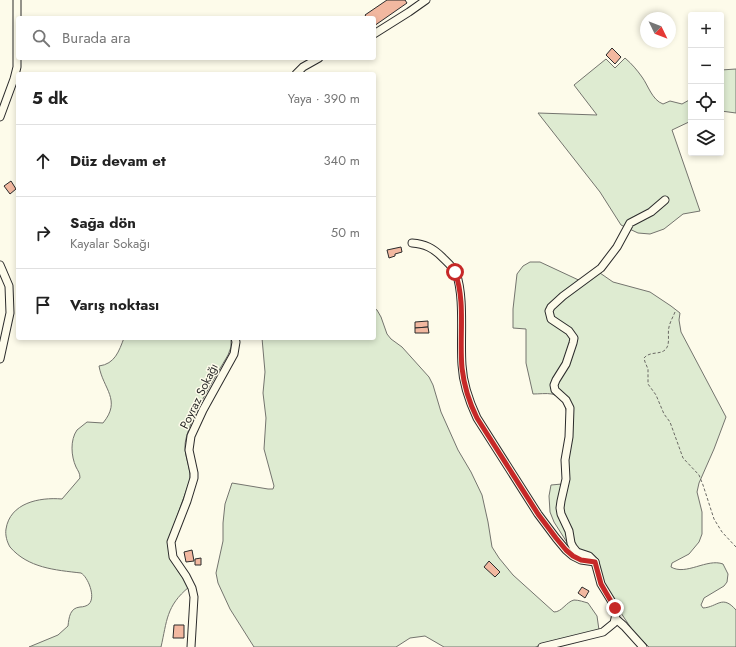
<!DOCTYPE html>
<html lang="tr">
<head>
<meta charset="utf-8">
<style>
	:root { --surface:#fff; --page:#f2f2f2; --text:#222; --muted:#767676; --line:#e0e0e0 }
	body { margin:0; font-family:Jost,sans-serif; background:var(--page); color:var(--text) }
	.controls { position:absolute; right:12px; top:12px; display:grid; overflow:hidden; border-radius:4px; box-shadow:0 2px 6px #0003 }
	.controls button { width:36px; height:36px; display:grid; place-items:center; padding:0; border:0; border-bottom:1px solid var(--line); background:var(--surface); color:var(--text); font:20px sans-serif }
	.compass { position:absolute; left:640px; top:12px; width:36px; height:36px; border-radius:50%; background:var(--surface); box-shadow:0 2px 6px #0003; rotate:133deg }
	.stop { position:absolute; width:12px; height:12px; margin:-9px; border:3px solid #c62828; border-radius:50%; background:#fff }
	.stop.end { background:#c62828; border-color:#fff; box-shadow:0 1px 4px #0008 }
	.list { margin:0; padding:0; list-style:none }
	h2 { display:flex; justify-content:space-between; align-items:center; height:52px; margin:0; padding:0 16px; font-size:17px }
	h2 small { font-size:13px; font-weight:400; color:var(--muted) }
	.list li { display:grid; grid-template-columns:26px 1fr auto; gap:12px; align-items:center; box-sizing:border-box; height:72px; padding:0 16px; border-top:1px solid var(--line) }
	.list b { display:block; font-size:15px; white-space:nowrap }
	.list p { margin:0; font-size:13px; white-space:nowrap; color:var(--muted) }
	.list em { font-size:13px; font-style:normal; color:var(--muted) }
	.icon { flex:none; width:22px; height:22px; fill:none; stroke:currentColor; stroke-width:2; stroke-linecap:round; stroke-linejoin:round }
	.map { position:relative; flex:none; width:736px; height:647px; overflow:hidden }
	.search { position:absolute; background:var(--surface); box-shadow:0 2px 6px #0003; left:16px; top:16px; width:360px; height:44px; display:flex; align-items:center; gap:10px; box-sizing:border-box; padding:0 14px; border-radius:4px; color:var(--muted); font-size:15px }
	.panel { position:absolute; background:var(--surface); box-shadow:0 2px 6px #0003; left:16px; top:72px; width:360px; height:268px; border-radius:4px }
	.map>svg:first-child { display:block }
	.green { fill:#deebd1; stroke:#74746e }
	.building { fill:#f2b8a0; stroke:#2b2b2b }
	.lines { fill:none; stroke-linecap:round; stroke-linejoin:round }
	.minor-casing { stroke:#2b2b2b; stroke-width:9 }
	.path { stroke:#6a6964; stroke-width:1; stroke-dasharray:3 2; stroke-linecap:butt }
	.minor { stroke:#fdfbea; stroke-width:7 }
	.route { stroke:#c62828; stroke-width:5 }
	.labels { text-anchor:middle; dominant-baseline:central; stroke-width:3; stroke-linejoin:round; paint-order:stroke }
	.street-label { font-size:12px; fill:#2b2b2b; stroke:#fdfbea }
</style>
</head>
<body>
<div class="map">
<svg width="736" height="647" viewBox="0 0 736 647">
	<rect width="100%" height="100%" fill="#fdfbea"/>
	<!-- green -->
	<g class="green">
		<path d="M625,58c7,6 12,12 17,19 6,8 10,23 21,27l7,-3 12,3 9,-5v22l-19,9 28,81 -17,3 -19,15 -14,5 -12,-1 -17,-8 -21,-33 -62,-79 59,2 -23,-30 32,-26 9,9z"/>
		<polygon points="736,69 736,113 721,111 721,70"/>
		<path d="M530,262h10l45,21 15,-10 13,9 37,10 21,14 9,7 -1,7 2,12 45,85 -12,32 -15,34 -2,9 5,20v22l-3,8 -10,12 -17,9 -1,4c15,9 36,-9 52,-3l5,10 -1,8 -3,4 -20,12 -3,7 2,3c15,-1 19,-14 33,2v37h-87l-16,-16 -14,-21 -16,-29 -5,-20 -4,-5 -26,-12 -14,-22 -4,-10 -1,-16 2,-11 11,-1c2,-10 -1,-20 1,-31 3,-16 12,-53 -11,-59 -6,-1 -13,0 -19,0l-7,-31v-34l-13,-1v-19l4,-35 6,-8z"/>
		<path d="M374,308l3,2 4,7 6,17 4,5 11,8 27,30 4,8 8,27 17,38 13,22 11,23 6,27 4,25 7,11 14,17 41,37c8,0 12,-10 20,-12 5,0 10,2 14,3l9,13 2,14 -64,17h-91l-19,-11 -15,2 -14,9h-142l-24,-38 -12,-26 -2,-10 7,-32v-18l2,-19 7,-21 36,6h5l1,-3 -10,-37 2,-31 -3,-25 2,-21 -3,-34h112z"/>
		<path d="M124,338h107v9l-3,8c-11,19 -44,72 -43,92 0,11 6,21 5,33l-22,62c0,18 11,30 21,45 -23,19 -22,34 -28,60h-132l29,-12 10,-9c1,-9 2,-18 12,-19 3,0 7,-1 9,-3 7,-7 -1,-27 -8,-31 -26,-3 -53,-5 -71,-26 -3,-5 -5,-12 -4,-18 4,-26 33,-32 56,-30l18,-21c0,-5 -2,-7 -4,-11 -5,-11 -6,-27 1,-37 3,-3 7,-5 10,-8l16,1c19,-23 0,-34 -4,-57 16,-2 20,-15 25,-28z"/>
	</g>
	<!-- building -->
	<g class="building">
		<polygon points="387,0 405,0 407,3 374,26 374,18 367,18 365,15"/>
		<polygon points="612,48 621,57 615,64 606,55"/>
		<polygon points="11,181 16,189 10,194 4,186"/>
		<polygon points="401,247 402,252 395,254 395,256 389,258 387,250"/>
		<polygon points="428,321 428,327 415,328 415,322"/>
		<polygon points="428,327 429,333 415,333 415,328"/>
		<polygon points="192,550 194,561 186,562 184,552"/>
		<polygon points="201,558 201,565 195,565 195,559"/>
		<polygon points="489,561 500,572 495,577 484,567"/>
		<polygon points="582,587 589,591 585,598 578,593"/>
		<polygon points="174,625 184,625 184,638 173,638"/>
	</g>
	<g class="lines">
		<defs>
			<g id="minor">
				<polyline points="374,34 409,12 426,0"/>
				<polyline points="296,74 303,67 319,58"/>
				<polyline points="0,117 14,79 17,67 17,0"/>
				<path d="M412,243c13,1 21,5 30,14 5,5 11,10 14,16 9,24 4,66 6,92 1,19 7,36 15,53l61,96 18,24 10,12 7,6 8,4 14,2"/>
				<polyline points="0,265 9,286 10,313 0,359"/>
				<polyline points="616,619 624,626 643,647"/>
				<polyline points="191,647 194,597 192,588 186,576 173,557 171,542 187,501 194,478 194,473 189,450 191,436 203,410 234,354 236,342 235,338"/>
				<polyline points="542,647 603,632 614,623 616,614 612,602 601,584 595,562 589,556 577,552 573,547 571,543 569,531 561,514 560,508 561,501 566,479 565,460 569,437 570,408 566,400 555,390 554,385 556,380 566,364 573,343 574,338 569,331 551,319 549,311 551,307 563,296 601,268 617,247 630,223 651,212 665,200"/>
			</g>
		</defs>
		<!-- minor casing -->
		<use href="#minor" class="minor-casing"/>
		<!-- path -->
		<path class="path" d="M675,312c-2,5 -5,10 -6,15 -2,8 2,17 -4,23 -6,5 -15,1 -21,8l1,4 3,7v15l8,11 8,19 6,8 13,36 16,17 4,10 11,34 8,13 14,15"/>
		<!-- minor -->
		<use href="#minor" class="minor"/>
	</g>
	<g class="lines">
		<!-- route -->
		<path class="route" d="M455,272c11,30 4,64 7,96 2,18 7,34 15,50l61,96 18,24 10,12 7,6 8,4 14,2 6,22 14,24"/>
	</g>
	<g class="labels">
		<!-- street labels -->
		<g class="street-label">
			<text transform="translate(199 396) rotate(-64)">Poyraz Sokağı</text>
		</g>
	</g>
</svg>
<div class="controls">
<button>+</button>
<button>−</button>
<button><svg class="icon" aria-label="locate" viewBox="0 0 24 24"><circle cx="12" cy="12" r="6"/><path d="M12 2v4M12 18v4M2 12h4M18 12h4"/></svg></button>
<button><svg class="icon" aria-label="layers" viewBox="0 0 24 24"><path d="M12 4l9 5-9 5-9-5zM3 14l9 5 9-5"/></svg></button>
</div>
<svg class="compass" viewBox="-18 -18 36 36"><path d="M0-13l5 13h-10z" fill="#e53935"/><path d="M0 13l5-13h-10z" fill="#767676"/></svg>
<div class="stop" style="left:455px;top:272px"></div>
<div class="stop end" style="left:615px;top:608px"></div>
<div class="search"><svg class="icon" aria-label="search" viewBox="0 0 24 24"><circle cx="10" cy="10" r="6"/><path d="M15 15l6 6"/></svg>Burada ara</div>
<section class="panel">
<h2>5 dk<small>Yaya · 390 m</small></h2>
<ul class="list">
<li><svg class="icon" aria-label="ahead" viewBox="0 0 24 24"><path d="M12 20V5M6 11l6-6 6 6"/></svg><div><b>Düz devam et</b></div><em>340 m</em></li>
<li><svg class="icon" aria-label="right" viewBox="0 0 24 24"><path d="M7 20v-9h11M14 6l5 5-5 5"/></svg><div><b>Sağa dön</b><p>Kayalar Sokağı</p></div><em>50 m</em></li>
<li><svg class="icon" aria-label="arrive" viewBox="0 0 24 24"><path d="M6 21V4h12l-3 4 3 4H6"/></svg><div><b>Varış noktası</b></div></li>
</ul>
</section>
</div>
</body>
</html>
